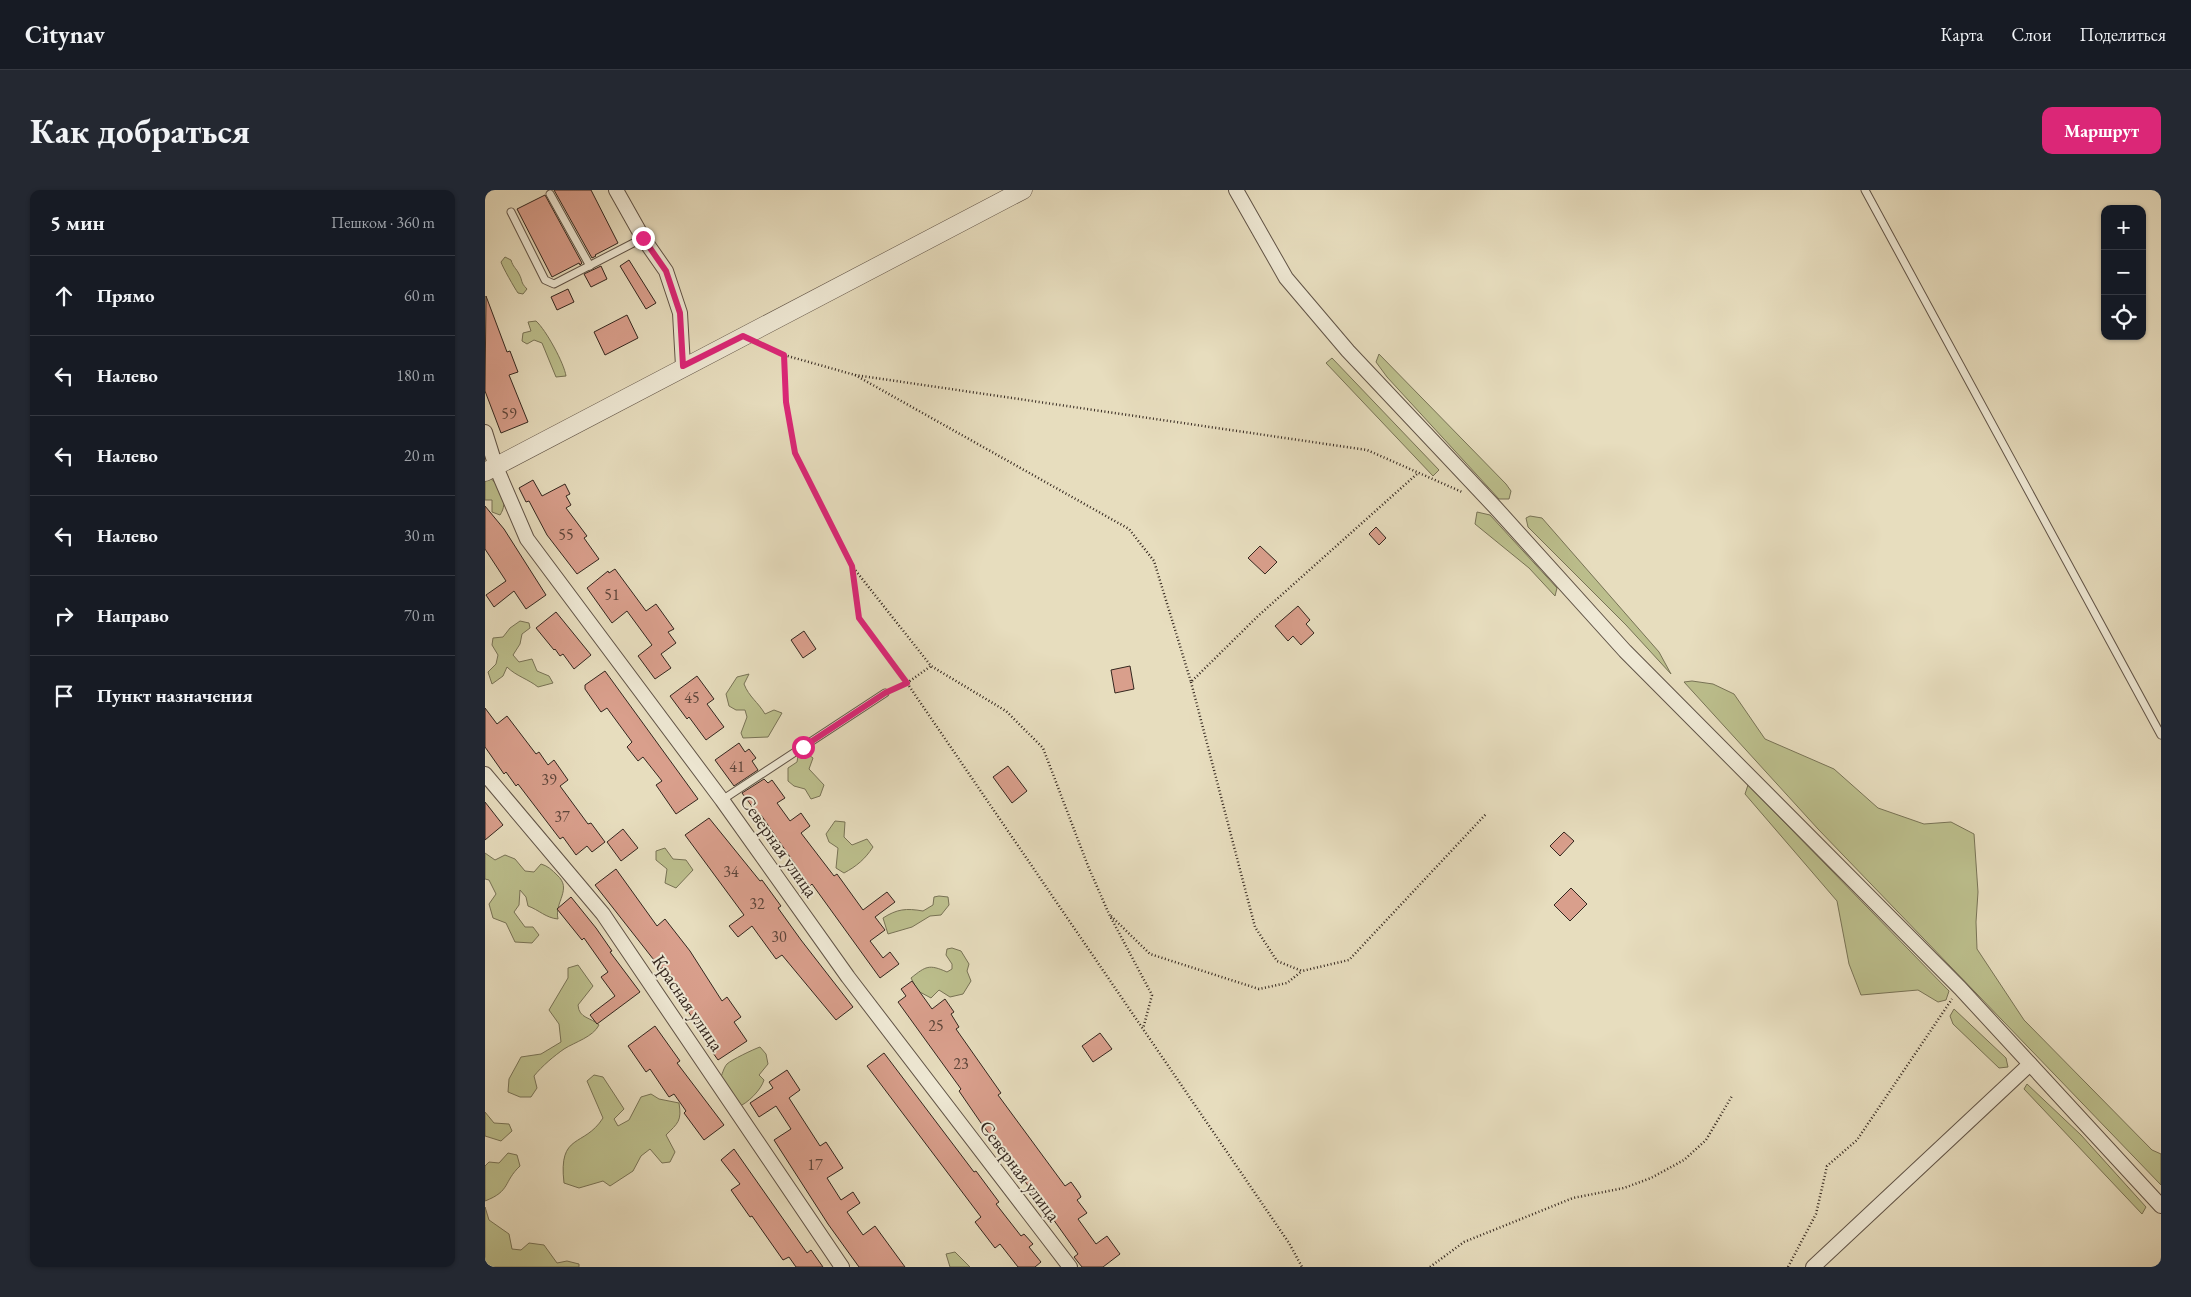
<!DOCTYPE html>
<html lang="ru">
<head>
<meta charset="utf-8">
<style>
	:root { --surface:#171b24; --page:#242831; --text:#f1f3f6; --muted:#9ea1a6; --line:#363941; --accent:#db2777 }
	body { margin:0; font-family:"EB Garamond",serif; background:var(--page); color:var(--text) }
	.controls { position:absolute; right:15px; top:15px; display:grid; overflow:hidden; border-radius:10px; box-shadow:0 1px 4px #0004 }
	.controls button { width:45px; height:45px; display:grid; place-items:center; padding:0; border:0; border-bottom:1px solid var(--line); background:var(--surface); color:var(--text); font:25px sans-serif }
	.stop { position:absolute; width:15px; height:15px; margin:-11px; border:4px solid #db2777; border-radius:50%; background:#fff }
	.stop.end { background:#db2777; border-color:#fff; box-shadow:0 1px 5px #0008 }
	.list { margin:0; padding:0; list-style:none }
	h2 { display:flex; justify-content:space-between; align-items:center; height:65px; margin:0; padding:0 20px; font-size:21px }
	h2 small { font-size:16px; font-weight:400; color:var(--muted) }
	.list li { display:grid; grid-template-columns:32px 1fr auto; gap:15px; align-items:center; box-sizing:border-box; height:80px; padding:0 20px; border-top:1px solid var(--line) }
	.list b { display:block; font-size:19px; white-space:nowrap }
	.list em { font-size:16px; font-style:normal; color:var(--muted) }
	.icon { flex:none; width:28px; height:28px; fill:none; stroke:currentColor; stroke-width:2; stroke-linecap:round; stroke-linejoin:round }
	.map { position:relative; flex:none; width:1676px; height:1077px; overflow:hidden; border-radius:10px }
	header { display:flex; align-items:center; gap:30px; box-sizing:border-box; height:70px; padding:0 25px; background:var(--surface); border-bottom:1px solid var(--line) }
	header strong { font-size:24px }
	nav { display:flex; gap:28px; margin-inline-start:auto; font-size:18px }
	.intro { display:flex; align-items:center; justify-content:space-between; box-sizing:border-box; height:120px; padding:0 30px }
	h1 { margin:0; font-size:35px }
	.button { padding:12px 22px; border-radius:10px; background:var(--accent); color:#fff; font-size:18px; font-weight:700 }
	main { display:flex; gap:30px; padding:0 30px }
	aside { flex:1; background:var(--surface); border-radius:10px; box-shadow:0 1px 4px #0004 }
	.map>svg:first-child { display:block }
	.green { fill:#bcbf8d; stroke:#787356 }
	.building { fill:#d99f8c; stroke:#34271f }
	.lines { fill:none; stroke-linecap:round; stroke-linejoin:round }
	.service-casing { stroke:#615447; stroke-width:9 }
	.minor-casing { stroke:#615447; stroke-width:16 }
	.tertiary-casing { stroke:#615447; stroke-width:19 }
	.path { stroke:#34271f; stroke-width:2.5; stroke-dasharray:1 2.5; stroke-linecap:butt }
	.service { stroke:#efe9d5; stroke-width:7 }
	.minor { stroke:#efe9d5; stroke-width:14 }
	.tertiary { stroke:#efe9d5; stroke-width:18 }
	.route { stroke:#db2777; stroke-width:6 }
	.labels { text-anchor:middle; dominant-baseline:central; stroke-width:4; stroke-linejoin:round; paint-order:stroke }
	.number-label { font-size:16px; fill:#5d453a }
	.street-label { font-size:19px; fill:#34271f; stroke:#efe9d5 }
</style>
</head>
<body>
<header>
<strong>Citynav</strong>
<nav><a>Карта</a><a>Слои</a><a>Поделиться</a></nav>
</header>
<div class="intro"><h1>Как добраться</h1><a class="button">Маршрут</a></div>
<main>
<aside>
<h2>5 мин<small>Пешком · 360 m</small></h2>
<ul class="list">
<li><svg class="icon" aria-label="ahead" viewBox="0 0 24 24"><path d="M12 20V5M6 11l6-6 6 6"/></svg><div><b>Прямо</b></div><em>60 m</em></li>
<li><svg class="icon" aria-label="left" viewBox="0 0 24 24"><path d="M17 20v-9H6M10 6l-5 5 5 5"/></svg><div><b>Налево</b></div><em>180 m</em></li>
<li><svg class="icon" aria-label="left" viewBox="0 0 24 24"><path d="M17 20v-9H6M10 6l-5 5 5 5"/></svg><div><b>Налево</b></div><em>20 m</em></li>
<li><svg class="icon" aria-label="left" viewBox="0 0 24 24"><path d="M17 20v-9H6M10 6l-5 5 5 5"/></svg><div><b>Налево</b></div><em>30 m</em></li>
<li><svg class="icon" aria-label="right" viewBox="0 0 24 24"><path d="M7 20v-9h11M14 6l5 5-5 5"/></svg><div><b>Направо</b></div><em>70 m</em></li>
<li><svg class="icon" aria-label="arrive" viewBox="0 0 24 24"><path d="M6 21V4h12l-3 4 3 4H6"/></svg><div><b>Пункт назначения</b></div></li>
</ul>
</aside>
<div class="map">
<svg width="1676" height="1077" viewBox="0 0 1676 1077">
	<rect width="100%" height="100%" fill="#e7ddbe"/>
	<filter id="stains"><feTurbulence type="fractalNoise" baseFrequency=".004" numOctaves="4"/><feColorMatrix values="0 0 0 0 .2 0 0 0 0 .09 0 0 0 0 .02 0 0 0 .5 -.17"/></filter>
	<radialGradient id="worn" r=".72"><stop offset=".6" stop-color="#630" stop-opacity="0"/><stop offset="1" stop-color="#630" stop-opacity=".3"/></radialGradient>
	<!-- green -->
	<g class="green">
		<path d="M20,67l6,3c2,7 5,8 8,14 4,7 1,8 8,15l-4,5 -5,-1c-3,-4 -16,-27 -17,-31z"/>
		<path d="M51,131c10,9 28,42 30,55l-10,1 -14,-34 -8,-3 -7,4 -5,-3 1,-8 8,-2 -3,-9z"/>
		<polygon points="894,164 1021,294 1026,301 1024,309 1014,309 902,187 891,172"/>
		<polygon points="847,168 954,280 948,286 841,173"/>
		<path d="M5,288c11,8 19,24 10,37l-8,-3v-12h-7v-21z"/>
		<polygon points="992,322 1005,325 1072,398 1070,406 1044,378 990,334"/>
		<polygon points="1045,326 1057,328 1174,462 1186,484 1141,435 1043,337 1041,328"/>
		<path d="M35,431l9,2 1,5 -8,6 -2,10 -7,11 6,7 13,-3 5,12 12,5 4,7 -15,4c-10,-8 -22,-11 -31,-20l-4,9 -11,8 -4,-12 8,-8 2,-9 -6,-10 1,-7 10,-1 7,-9z"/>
		<path d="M264,484l-5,10c5,13 14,18 21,30l9,-4 8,3 -14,24 -25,1 -2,-5 6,-16 -2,-7h-9l-7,-4 -3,-12 11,-17z"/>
		<polygon points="1207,491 1228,494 1249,504 1280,549 1349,579 1393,618 1439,634 1466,632 1489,644 1493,702 1491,732 1492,759 1539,830 1667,960 1676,964 1676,995 1333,639 1199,492"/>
		<polygon points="321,563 328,568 324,579 339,595 335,606 326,609 320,599 309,596 303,591 303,578 312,572 313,566"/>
		<polygon points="1263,595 1464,801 1461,810 1453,812 1433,800 1376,805 1364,774 1352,711 1260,604"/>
		<path d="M350,631l10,1 -1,15 8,8 15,-6 6,8c-8,12 -16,19 -29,26l-8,-5 2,-20 -9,-6 -3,-8z"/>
		<polygon points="180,658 188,669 201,670 208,680 191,698 180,693 182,679 171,670 171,661"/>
		<path d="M0,663l10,7 10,-5 10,4 10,12 9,1 7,-8c7,2 11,6 16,11 16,14 -3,27 1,44 -12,-1 -19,-9 -30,-13l-2,-9 -6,-7 -1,15 -5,7 11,15h8l6,8 -7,8 -17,-1 -9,-19 -13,-5 -4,-14 7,-10 -7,-14 -4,-1z"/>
		<path d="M454,706l9,1 1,8 -8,10 -11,1 -18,11 -24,7 -5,-16c14,-9 23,-10 40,-7l10,-6 1,-8z"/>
		<path d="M467,758l9,3 8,13 -2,7 4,10 -8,13 -13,3 -11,-7 -8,8 -13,-7 -7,-13c15,-12 18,-14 36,-6l5,-3v-5l-6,-9 1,-6z"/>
		<path d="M93,775l15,21 -15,19c1,14 13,12 21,20 -6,12 -24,17 -35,24 -10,7 -22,17 -30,27l3,12 -6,9h-11l-12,-5 1,-13 12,-22 20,-3 20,-12 -2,-18 -10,-14 19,-32v-10z"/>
		<polygon points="1469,819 1521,868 1523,877 1514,878 1468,834 1465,826"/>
		<path d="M275,857l6,7 2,10 -9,11 5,5c-3,10 -16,23 -26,27l-18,-28c2,-4 4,-12 7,-15 4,-4 27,-15 33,-17z"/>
		<path d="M109,885l9,2 21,32 -10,10 4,7 11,-6 12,-23 10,-3 8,5 20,4c3,18 -1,20 -13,32l9,17 -5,10 -8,1 -12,-14 -9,7 -8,15 -23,15 -7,-5 -24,7 -15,-5c-6,-51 20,-35 39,-65l-16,-37z"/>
		<polygon points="1542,894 1596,945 1661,1017 1657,1024 1539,899"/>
		<polygon points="0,922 9,933 24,934 27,941 16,951 0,946"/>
		<path d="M23,963l9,2 3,11c-17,16 -9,25 -35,35v-35l4,-4 10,1z"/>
		<polygon points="0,1017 4,1030 24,1044 27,1059 36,1060 44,1053 59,1055 72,1073 82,1071 94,1074 94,1077 0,1077"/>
		<polygon points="470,1062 485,1077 465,1077 461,1064"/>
	</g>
	<!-- building -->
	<g class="building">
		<polygon points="69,0 106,0 133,53 110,65 111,66 107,68"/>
		<polygon points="60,5 97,73 95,75 94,73 67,87 32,19"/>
		<polygon points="144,70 171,113 161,119 135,76"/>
		<polygon points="116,76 122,89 106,97 99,84"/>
		<polygon points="83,99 89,112 72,120 66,107"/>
		<polygon points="1,106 22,162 25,161 33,182 24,185 43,232 16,243 0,201"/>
		<polygon points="142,125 153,148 120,165 109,142"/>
		<polygon points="48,290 57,306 80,294 85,304 81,306 86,315 81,318 102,346 99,348 114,369 92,384 62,345 44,311 41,312 34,298"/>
		<polygon points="0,316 19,339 61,405 41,419 29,401 9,417 1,405 21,391 0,359"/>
		<polygon points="891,337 901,348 894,355 884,344"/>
		<polygon points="775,356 792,372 780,384 763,368"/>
		<polygon points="130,379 161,421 171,414 189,439 183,442 191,453 176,464 186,478 170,489 153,466 167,455 142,421 127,433 102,398 123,381 124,383"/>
		<polygon points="813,416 825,430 821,434 829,443 816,455 808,446 803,451 790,436"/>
		<polygon points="71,422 106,465 89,479 78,464 75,466 70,459 69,460 51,438"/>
		<polygon points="319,441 331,459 318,468 306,450"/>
		<polygon points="645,476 649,499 630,503 626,480"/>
		<polygon points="120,481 213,609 191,624 171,595 177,591 158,567 153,571 142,557 147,552 122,518 116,522 100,499 100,495"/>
		<polygon points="212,486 229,509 222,514 239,537 221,550 204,527 202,529 185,506"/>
		<polygon points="0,518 12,534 22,526 51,564 54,562 63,575 69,570 83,590 75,596 103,634 106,633 120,652 107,662 102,656 91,665 78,647 75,649 33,594 31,596 21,582 19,584 0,557"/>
		<polygon points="254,553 260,562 264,559 271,568 267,571 273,580 249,596 230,570"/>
		<polygon points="523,576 542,601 527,613 508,587"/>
		<polygon points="279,589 283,593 287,590 300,608 292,613 305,631 316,623 325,636 316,643 349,686 352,684 378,720 402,702 410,712 390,727 400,740 385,751 398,768 405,762 414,774 395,788 327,694 325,696 276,625 274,626 257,603"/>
		<polygon points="0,612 18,635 0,650"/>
		<polygon points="224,628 275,691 277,690 296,716 293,718 316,750 368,817 351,830 297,765 291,769 267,736 253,747 244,736 259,725 200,645"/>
		<polygon points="138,639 153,658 136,671 122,652"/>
		<polygon points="1079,642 1089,651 1075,666 1065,656"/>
		<polygon points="131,679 172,736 180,729 205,761 237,811 242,807 256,827 249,832 262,851 233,870 223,856 226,854 202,820 205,819 178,777 176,779 110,695"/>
		<polygon points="1086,698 1102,714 1085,731 1069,715"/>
		<polygon points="86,707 111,738 127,761 125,762 155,802 112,834 105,825 130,806 116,787 123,782 99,748 97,750 72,719"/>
		<polygon points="427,791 447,819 460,809 469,822 466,824 474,837 471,839 516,903 513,905 580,996 586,992 594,1003 596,1007 592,1010 602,1023 593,1029 611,1054 622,1046 635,1064 618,1077 597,1077 589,1067 593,1064 568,1029 496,933 474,901 476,899 413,812 421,806 416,799"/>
		<polygon points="170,836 195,871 192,873 239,935 219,950 199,923 201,921 189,904 184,907 165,879 161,882 143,856"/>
		<polygon points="615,843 627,859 608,872 597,856"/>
		<polygon points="399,863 489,982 491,981 514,1012 511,1014 536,1046 539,1044 548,1054 544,1057 556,1072 550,1077 533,1077 515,1054 510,1058 490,1032 496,1027 382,876"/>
		<polygon points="302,880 315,900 304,908 335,956 341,952 358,978 342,988 356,1010 368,1002 375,1013 362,1022 378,1045 390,1036 420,1077 374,1077 343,1034 289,950 306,939 291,916 274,927 265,913 288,898 284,892"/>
		<polygon points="249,959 322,1063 326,1060 338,1077 311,1077 304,1067 298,1070 267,1026 265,1027 246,1000 255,994 236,970"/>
	</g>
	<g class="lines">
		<defs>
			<g id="service">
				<polyline points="1380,0 1676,545"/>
				<polyline points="65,4 105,76"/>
				<polyline points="26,22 60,90 69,94 158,48"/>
				<polyline points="237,610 400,503"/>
			</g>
			<g id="minor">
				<polyline points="131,0 158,48 181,81 195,123 198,176"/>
				<polyline points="751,0 801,88 863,161 1010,317 1140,461 1475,798 1676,1016"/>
				<polyline points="0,242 11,277 42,349 237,610 363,787 585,1077"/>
				<polyline points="0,584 118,724 357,1077"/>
				<polyline points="1328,1077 1545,874"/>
			</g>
			<polyline id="tertiary" points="0,282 538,0"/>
		</defs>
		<!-- service casing -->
		<use href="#service" class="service-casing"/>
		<!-- minor casing -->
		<use href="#minor" class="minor-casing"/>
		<!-- tertiary casing -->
		<use href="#tertiary" class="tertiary-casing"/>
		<!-- path -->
		<g class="path">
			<polyline points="277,155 299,165 370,185 882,260 977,302"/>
			<polyline points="299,165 301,213 310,263 367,376 446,476 521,521 558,558 603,676 624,724 667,805 658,839"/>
			<polyline points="370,185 644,339 669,371 706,492 773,426 933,283"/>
			<polyline points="367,376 375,428 422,493 804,1053 817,1077"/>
			<polyline points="706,492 770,737 792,771 817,781 864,770 1001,624"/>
			<polyline points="409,499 422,493 446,476"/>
			<polyline points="626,726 665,764 774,799 802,793 817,781"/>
			<polyline points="945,1077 979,1052 1088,1008 1139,998 1166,988 1199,970 1221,950 1247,906"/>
			<polyline points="1303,1077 1331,1024 1342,976 1372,950 1467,809"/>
		</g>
		<!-- service -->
		<use href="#service" class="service"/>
		<!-- minor -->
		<use href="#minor" class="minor"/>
		<!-- tertiary -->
		<use href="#tertiary" class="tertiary"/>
	</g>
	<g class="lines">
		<!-- route -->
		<polyline class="route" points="158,48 181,81 195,123 198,176 258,146 299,165 301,212 310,263 367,376 374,428 422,493 400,503 318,557"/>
	</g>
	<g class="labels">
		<!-- number labels -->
		<g class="number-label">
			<text x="24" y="223">59</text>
			<text x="81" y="344">55</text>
			<text x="127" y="404">51</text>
			<text x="207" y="507">45</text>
			<text x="252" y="576">41</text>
			<text x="64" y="589">39</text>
			<text x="77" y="626">37</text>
			<text x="246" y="681">34</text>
			<text x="272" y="713">32</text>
			<text x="294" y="746">30</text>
			<text x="451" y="835">25</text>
			<text x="476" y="873">23</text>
			<text x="330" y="974">17</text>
		</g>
		<!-- street labels -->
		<g class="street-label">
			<text transform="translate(294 656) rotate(55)">Северная улица</text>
			<text transform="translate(203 813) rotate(56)">Красная улица</text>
			<text transform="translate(535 981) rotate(53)">Северная улица</text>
		</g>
	</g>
	<rect width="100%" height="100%" filter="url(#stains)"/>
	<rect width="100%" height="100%" fill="url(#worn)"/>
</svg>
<div class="controls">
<button>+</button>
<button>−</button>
<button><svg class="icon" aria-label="locate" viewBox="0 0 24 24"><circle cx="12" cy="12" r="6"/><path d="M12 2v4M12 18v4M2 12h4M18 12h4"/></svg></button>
</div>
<div class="stop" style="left:318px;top:557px"></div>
<div class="stop end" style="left:158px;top:48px"></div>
</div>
</main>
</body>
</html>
